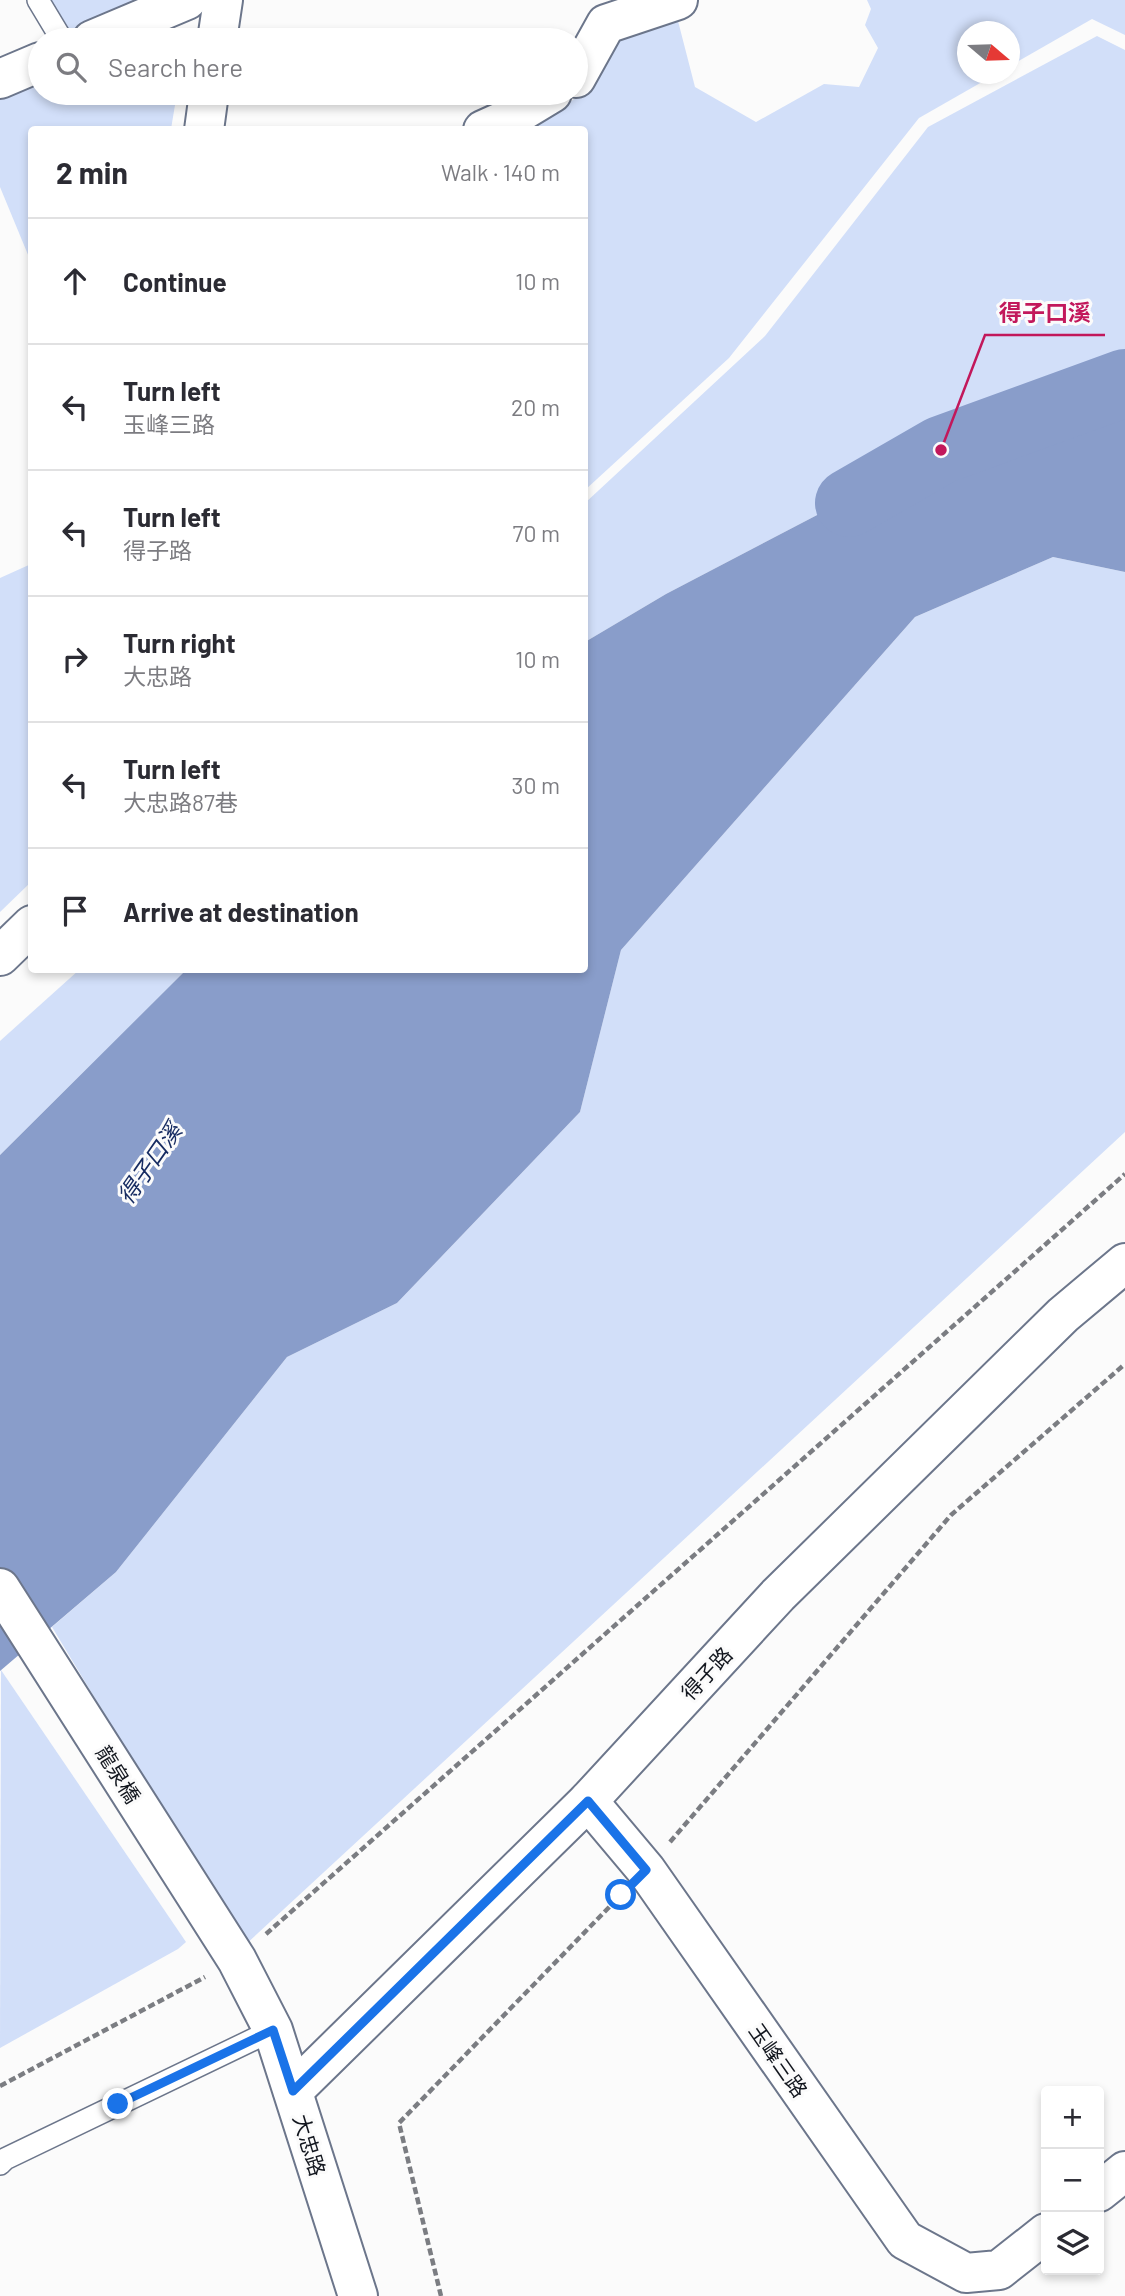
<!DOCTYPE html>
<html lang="en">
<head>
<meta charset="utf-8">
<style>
	:root { --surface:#fff; --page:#f2f2f3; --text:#2b2b33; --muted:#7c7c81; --line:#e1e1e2 }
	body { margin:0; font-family:Barlow,"Noto Sans TC",sans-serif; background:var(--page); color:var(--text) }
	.controls { position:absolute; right:21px; bottom:21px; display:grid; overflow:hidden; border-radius:7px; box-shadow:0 4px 10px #0003 }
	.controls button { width:63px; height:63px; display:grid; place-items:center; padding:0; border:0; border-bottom:2px solid var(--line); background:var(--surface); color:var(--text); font:35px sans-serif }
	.compass { position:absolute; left:957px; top:21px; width:63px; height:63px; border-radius:50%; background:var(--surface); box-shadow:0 4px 10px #0003; rotate:109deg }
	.stop { position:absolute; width:21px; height:21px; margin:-16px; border:5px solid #1a73e8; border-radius:50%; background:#fff }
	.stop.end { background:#1a73e8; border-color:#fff; box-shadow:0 2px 7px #0008 }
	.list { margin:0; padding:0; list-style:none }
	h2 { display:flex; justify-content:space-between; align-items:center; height:91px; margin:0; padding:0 28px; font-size:30px }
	h2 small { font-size:23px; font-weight:400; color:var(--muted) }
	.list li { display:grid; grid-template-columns:46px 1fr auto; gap:21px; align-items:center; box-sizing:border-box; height:126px; padding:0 28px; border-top:2px solid var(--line) }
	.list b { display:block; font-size:26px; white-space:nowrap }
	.list p { margin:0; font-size:23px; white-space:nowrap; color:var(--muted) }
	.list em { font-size:23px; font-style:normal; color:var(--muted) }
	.icon { flex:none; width:38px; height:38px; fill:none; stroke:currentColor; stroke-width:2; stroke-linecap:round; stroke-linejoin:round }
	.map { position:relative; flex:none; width:1125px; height:2296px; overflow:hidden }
	.search { position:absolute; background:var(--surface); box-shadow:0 4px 10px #0003; left:28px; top:28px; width:560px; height:77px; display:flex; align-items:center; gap:18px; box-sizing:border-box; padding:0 24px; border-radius:38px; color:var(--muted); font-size:26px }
	.panel { position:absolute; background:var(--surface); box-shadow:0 4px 10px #0003; left:28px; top:126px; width:560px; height:847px; border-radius:7px }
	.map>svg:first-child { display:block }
	.green { fill:#d2dff9 }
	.water { fill:#899dca }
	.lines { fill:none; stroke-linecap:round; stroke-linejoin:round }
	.river { stroke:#899dca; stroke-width:68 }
	.lane-casing { stroke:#6c768b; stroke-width:24 }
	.street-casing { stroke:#6c768b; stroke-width:42 }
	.secondary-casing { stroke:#6c768b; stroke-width:42 }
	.path { stroke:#7b7d82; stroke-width:4.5; stroke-dasharray:7 3.5; stroke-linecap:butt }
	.lane { stroke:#fff; stroke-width:21 }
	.street { stroke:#fff; stroke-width:38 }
	.secondary { stroke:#fff; stroke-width:38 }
	.route { stroke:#1a73e8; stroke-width:9 }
	.labels { text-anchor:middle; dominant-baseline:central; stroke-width:6; stroke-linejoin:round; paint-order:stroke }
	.street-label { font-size:21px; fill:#12161e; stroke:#fbfbfb }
	.water-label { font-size:23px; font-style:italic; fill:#172c62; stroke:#fbfbfb }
	.leader { fill:none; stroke:#c2185b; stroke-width:2.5 }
	.callout-dot { fill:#c2185b; stroke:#fbfbfb; stroke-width:2.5 }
	.callout-label { font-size:23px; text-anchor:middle; font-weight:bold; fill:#c2185b; stroke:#fbfbfb; stroke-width:6; stroke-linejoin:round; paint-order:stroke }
</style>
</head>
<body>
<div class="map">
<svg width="1125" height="2296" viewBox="0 0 1125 2296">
	<rect width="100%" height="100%" fill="#fbfbfb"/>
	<!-- green -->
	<g class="green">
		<polygon points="51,0 168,0 73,39"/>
		<polygon points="867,0 1125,0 1125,35 1092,19 1010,66 1010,32 968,32 968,74 996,74 919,118 729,358 585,490 584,130 528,130 556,114 599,78 617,34 678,21 695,87 756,122 824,84 859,87 878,48 865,25 871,9"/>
		<polygon points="1097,36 1125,50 1125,393 953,444 666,594 585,642 585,503 765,336 928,127"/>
		<polygon points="40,78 40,93 177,93 171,129 32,130 31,262 0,187 0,96"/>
		<polygon points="1053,557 1125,572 1125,1132 244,1946 52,1627 116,1572 287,1357 397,1303 580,1112 621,950 915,617"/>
		<polygon points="31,564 31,882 0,912 0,578"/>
		<polygon points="79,970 186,970 0,1155 0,1041"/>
		<polygon points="1,1670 186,1942 178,1949 0,2048"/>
	</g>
	<!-- water -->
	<polygon class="water" points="1125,393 1125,572 1053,557 915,617 621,950 580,1112 397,1303 287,1357 116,1572 0,1671 0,1155 186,970 584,970 585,642 666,594 953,444"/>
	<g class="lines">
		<!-- river -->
		<polyline class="river" points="849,503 941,450 1125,383"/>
		<defs>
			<g id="lane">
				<polyline points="38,0 62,40"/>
				<polyline points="0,2164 5,2159 273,2030"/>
			</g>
			<g id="street">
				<polyline points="92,40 187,0"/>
				<polyline points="576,78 606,24 678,0"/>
				<polyline points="0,79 40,62"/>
				<polyline points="483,130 514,116 552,93"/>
				<polyline points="588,1801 646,1870 905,2240 966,2273 999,2270 1046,2233"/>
				<polyline points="293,2091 588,1801 778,1595 1063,1315 1125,1263"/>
				<polyline points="1099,2192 1125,2171"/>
			</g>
			<g id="secondary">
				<polyline points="217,40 223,0"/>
				<polyline points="204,130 209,93"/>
				<polyline points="0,956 32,925"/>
				<polyline points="0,1588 237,1960 273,2030 358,2296"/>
			</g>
		</defs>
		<!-- lane casing -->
		<use href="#lane" class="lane-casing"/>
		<!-- street casing -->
		<use href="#street" class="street-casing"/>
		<!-- secondary casing -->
		<use href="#secondary" class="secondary-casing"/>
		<!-- path -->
		<g class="path">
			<polyline points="670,1842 951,1515 1125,1364"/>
			<polyline points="266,1934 1125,1174"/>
			<polyline points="0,2086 205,1977"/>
			<polyline points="441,2296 399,2123 619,1897"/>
		</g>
		<!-- lane -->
		<use href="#lane" class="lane"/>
		<!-- street -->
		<use href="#street" class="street"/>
		<!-- secondary -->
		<use href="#secondary" class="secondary"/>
	</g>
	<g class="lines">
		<!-- route -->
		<polyline class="route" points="118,2104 273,2030 293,2091 588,1801 646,1870 621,1895"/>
	</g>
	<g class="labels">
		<!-- street labels -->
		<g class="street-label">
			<text transform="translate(706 1673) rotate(-47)">得子路</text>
			<text transform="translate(119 1774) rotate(58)">龍泉橋</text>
			<text transform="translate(779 2060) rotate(55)">玉峰三路</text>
			<text transform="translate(310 2145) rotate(73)">大忠路</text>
		</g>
		<!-- water labels -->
		<g class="water-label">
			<text transform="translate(149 1163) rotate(-55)">得子口溪</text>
		</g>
	</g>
	<!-- callouts -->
	<path class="leader" d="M941 450L985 335H1105"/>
	<circle class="callout-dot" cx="941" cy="450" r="7"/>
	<g class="callout-label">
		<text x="1045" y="321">得子口溪</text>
	</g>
</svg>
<div class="controls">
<button>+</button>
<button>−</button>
<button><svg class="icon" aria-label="layers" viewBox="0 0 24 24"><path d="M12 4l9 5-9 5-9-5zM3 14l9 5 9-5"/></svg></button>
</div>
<svg class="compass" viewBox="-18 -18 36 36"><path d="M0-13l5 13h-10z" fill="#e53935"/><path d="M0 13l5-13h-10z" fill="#7c7c81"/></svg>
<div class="stop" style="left:621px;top:1895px"></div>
<div class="stop end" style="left:118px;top:2104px"></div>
<div class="search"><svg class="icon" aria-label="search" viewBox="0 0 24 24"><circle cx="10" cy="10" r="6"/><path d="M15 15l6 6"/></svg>Search here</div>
<section class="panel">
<h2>2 min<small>Walk · 140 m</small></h2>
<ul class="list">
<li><svg class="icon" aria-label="ahead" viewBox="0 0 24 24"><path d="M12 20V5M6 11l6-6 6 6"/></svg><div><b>Continue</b></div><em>10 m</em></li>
<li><svg class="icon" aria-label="left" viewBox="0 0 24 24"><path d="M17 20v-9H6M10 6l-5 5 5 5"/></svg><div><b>Turn left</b><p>玉峰三路</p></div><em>20 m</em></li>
<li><svg class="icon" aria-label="left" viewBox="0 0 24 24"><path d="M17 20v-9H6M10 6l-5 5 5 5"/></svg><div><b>Turn left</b><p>得子路</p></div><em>70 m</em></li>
<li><svg class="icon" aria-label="right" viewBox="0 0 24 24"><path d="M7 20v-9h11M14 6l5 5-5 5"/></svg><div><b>Turn right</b><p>大忠路</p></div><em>10 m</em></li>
<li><svg class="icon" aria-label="left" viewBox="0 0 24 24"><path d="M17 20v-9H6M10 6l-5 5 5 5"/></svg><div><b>Turn left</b><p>大忠路87巷</p></div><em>30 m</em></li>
<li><svg class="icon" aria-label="arrive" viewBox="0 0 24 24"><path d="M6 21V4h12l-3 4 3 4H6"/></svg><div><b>Arrive at destination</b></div></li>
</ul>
</section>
</div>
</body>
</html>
